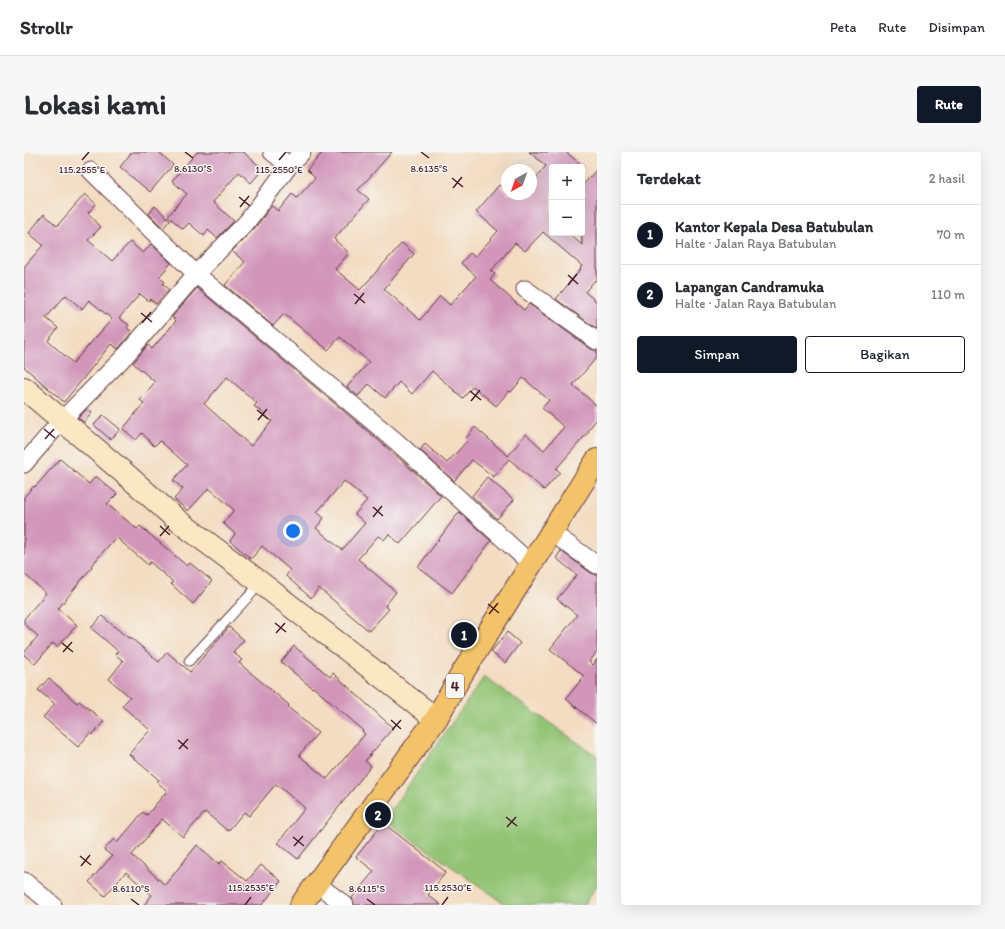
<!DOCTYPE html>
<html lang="id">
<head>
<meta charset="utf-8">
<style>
	:root { --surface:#fff; --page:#f7f7f7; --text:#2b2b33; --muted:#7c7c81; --line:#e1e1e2; --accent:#111827 }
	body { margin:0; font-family:Itim,sans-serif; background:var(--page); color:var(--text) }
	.controls { position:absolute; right:12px; top:12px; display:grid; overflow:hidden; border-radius:4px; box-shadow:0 4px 16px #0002 }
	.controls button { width:36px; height:36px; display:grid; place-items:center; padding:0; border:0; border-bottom:1px solid var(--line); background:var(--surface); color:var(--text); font:20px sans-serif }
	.compass { position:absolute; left:477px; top:12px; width:36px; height:36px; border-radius:50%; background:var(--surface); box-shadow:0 4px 16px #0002; rotate:220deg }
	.you { position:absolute; left:269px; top:379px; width:14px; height:14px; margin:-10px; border:3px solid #fff; border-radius:50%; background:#1a73e8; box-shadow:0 0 0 6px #1a73e833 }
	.badge { display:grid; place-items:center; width:26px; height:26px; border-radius:50%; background:var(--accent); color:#fff; font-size:13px; font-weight:700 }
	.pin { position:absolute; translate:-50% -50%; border:2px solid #fff; box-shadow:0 1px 4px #0006 }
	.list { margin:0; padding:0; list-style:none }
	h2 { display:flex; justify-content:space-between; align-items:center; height:52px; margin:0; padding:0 16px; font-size:17px }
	h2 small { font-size:13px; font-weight:400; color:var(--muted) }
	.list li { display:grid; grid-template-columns:26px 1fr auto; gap:12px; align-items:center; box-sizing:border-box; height:60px; padding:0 16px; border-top:1px solid var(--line) }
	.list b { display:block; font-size:15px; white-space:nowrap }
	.list p { margin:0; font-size:13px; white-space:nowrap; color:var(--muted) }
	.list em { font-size:13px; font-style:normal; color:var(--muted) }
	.actions { display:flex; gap:8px; padding:12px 16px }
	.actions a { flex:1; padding:9px 0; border:1px solid var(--accent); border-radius:4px; text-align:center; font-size:14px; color:var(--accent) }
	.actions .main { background:var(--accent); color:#fff }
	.map { position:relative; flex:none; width:573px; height:753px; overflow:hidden; border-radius:4px }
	header { display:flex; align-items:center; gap:24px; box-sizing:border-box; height:56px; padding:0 20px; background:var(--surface); border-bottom:1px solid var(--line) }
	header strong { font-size:19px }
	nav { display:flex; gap:22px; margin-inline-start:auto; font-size:14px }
	.intro { display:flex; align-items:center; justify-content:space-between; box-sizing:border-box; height:96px; padding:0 24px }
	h1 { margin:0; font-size:28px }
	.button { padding:10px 18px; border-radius:4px; background:var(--accent); color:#fff; font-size:14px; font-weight:700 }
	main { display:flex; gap:24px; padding:0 24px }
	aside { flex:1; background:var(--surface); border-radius:4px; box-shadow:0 4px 16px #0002 }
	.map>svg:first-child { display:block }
	.green { fill:#93c475; stroke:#6e7250 }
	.building { fill:#d196ba; fill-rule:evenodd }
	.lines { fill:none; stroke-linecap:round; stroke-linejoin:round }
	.lane-casing { stroke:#633b42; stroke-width:11 }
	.street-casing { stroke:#633b42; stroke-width:19 }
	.secondary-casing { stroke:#633b42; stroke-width:24 }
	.highway-casing { stroke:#633b42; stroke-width:24 }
	.lane { stroke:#fff; stroke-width:9 }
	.street { stroke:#fff; stroke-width:17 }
	.secondary { stroke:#fae7c3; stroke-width:22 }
	.highway { stroke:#f2c36a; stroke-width:22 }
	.ticks { fill:none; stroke:#4a1f2b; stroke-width:1.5 }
	.labels { text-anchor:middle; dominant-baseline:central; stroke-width:3; stroke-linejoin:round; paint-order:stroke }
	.shield { fill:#f6f6f2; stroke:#7e6067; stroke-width:1 }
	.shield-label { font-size:14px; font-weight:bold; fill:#4a1f2b }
	.ticks-label { font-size:10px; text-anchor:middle; fill:#4a1f2b; stroke:#f6f6f2; stroke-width:3; stroke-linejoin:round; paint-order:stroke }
</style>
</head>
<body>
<header>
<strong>Strollr</strong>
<nav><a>Peta</a><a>Rute</a><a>Disimpan</a></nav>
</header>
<div class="intro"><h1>Lokasi kami</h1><a class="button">Rute</a></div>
<main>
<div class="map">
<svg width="573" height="753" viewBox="0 0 573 753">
	<rect width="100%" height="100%" fill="#f6f6f2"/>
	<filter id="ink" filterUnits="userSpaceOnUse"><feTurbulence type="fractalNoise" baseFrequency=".025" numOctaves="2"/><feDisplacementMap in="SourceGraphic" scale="8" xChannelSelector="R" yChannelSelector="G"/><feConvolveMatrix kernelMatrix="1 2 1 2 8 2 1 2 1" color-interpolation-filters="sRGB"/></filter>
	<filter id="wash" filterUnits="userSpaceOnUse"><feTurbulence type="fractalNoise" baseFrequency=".012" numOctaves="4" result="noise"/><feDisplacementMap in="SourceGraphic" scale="16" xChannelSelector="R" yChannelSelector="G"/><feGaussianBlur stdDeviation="0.9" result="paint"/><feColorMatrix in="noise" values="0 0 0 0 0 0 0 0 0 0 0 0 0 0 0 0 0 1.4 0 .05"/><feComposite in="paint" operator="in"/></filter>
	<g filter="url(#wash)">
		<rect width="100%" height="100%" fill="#f3dcc1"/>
		<!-- green -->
		<polygon class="green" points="460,525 573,604 573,734 560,753 483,753 360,668"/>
		<g id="blocks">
			<!-- building -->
			<g class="building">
				<polygon points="108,0 135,0 149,13 126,40 96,15"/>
				<polygon points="173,0 219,0 239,17 227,31 215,20 189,50 210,69 193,86 184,78 180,84 165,71 159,77 144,64 163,42 148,29"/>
				<polygon points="299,0 368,0 334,38 345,47 310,87 325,101 311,117 336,138 378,91 390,102 360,137 396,168 416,144 426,153 452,124 437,111 446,101 451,105 474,79 452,60 475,33 483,40 483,42 507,42 507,32 522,14 505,0 542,0 560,15 528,15 528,81 544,81 558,93 558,34 573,17 573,130 571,128 561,140 573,150 573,177 532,147 557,117 556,116 558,114 519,80 501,99 491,91 467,119 471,122 466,128 500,158 505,152 567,197 573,199 573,205 549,233 573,254 573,267 564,278 565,279 532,317 536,320 520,338 485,307 470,325 448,308 430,329 396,298 401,292 423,311 444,288 442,286 451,275 484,304 502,282 520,298 540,275 518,256 525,248 499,226 487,240 485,239 472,254 449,234 439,246 408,219 388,242 375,230 361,246 345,232 334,244 323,235 345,210 316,185 304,198 260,162 249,174 201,133 221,110 208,99 229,78 248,54 254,59 268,42 273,46 291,26 283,18"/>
				<path d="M61,42l11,10 -8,9 13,14 -13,13 24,21 18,-19 13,11 8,-9 20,19 -12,14 6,5 -2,2 6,5 -13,15 -6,-5 -1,2 -9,-7 -21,24 10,7 -2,3 5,4 -14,17 -7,-5 -47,58 -40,-35v-100l19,-22 -14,-12 15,-19 13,12zM42,143l16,14 7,-9 23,19 -39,44 -25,-22 10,-13 -12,-10z"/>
				<polygon points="131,54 146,68 139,76 125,62"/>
				<path d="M173,136l193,162 51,46 -41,48 -11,-10 -5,6 -6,-4 -20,23 38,33 -11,14 4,3 -20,22 -50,-43 -8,10 -25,-22 4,-6 -28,-24 -11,13 -21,-18 5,-7 -12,-11 11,-13 -25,-22 -21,23 -14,-12 9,-10 -10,-9 14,-15 -27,-24 -6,5 -12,-13 -6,7 -13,-11 21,-26 -4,-3 15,-18 -22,-19 15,-18 4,4 24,-28 -4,-4zM203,225l30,26 -3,3 18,15 -21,25 -47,-42zM320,329l23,19 -12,14 10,9 -23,27 -26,-22 8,-10 -7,-6z"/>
				<polygon points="63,257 68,261 60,270 54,266"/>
				<polygon points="79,263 96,277 87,288 70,273"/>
				<polygon points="36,307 65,332 72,324 93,342 83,352 113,377 116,374 163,414 166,411 188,429 169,452 147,432 149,430 126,410 124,413 92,385 67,414 68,415 34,457 53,473 33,495 29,491 11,512 0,503 0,501 14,484 0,472 0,467 22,441 0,422 0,345 10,334 11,335"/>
				<polygon points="463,325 490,348 473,367 448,344"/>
				<polygon points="435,360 467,389 428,441 394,415"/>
				<polygon points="537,399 567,421 573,423 573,500 565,510 569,513 573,507 573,572 542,547 560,524 526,497 553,463 533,447 553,423 532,406"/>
				<polygon points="78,464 104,486 106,485 135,510 143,500 166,520 205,475 220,488 209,500 218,508 215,511 265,553 264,555 294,581 275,603 303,627 341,582 338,579 339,578 289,535 288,536 257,510 270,494 306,525 309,521 369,576 341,609 347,614 274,707 254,691 281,656 252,632 225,664 220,660 204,679 181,660 159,685 138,667 108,703 141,733 173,693 195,712 198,709 223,729 237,713 257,729 238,753 120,753 128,743 102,720 81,744 65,730 88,704 80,698 90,687 93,691 119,660 123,663 143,639 133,630 135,628 105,602 126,578 98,554 106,545 85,527 99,509 91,502 94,499 67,476"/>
				<polygon points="483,480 496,491 481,511 467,500"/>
				<polygon points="25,526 53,551 55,549 80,569 68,583 66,581 54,595 19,565 31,552 14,538"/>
				<polygon points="359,671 422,720 404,743 417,753 331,753 328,746 350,719 332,705"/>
			</g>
		</g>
	</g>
	<g filter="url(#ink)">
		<use href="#blocks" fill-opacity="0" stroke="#633b42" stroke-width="1"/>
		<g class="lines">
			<defs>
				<polyline id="lane" points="165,509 237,431"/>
				<g id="street">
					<polyline points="248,0 265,14"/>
					<polyline points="67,19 172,122 373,290 508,413"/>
					<polyline points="501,137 573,189"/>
					<polyline points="0,312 38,268 102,203 172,122 222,71 265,14 278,0"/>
					<polyline points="527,380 573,413"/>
					<polyline points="0,729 29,753"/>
					<polyline points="293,732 321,753"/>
				</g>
				<polyline id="secondary" points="0,236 106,326 153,368 237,431 412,567"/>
				<polyline id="highway" points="277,753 412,567 439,520 573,308"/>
			</defs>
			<!-- lane casing -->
			<use href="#lane" class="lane-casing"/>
			<!-- street casing -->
			<use href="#street" class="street-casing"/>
			<!-- secondary casing -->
			<use href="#secondary" class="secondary-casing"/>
			<!-- highway casing -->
			<use href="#highway" class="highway-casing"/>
			<!-- lane -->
			<use href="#lane" class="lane"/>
			<!-- street -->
			<use href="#street" class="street"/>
			<!-- secondary -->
			<use href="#secondary" class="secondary"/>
			<!-- highway -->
			<use href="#highway" class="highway"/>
		</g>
	</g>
	<!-- ticks -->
	<path class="ticks" d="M161,0l8,6M397,0l8,6M58,8l7,-8M255,8l7,-8M428,26l11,9M429,36l9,-11M215,45l11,9M216,55l9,-11M544,123l10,9M544,133l9,-11M330,142l11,9M331,152l9,-11M117,161l11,9M118,171l9,-11M446,239l11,9M447,249l9,-11M233,258l11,9M234,268l9,-11M20,277l11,9M21,287l9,-10M349,355l10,9M349,365l9,-11M136,374l10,9M136,384l9,-10M464,452l11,9M465,462l9,-11M251,471l11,9M252,481l9,-10M38,491l11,9M39,500l9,-10M367,568l10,9M368,578l9,-10M154,588l10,9M155,597l9,-10M482,665l11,9M483,675l9,-10M269,685l11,9M270,694l9,-10M56,704l11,9M57,714l9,-11M107,747l8,6M343,747l8,6M221,753l6,-8M418,753l6,-8"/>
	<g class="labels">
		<!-- shield labels -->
		<rect class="shield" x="422" y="522" width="18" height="24" rx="3"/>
		<g class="shield-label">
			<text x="431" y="534">4</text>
		</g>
	</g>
	<g class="ticks-label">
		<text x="169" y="20">8.6130°S</text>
		<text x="405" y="20">8.6135°S</text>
		<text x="58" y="21">115.2555°E</text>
		<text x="255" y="21">115.2550°E</text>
		<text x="227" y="739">115.2535°E</text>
		<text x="424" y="739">115.2530°E</text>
		<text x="107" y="740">8.6110°S</text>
		<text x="343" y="740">8.6115°S</text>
	</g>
</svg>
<div class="controls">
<button>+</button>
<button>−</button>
</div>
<svg class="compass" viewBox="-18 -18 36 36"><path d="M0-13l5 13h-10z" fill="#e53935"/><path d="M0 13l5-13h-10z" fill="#7c7c81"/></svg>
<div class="you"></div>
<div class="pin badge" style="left:440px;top:483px">1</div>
<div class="pin badge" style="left:354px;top:663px">2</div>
</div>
<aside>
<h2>Terdekat<small>2 hasil</small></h2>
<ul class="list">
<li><span class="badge">1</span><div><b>Kantor Kepala Desa Batubulan</b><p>Halte · Jalan Raya Batubulan</p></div><em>70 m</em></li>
<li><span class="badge">2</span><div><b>Lapangan Candramuka</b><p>Halte · Jalan Raya Batubulan</p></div><em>110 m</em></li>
</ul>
<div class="actions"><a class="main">Simpan</a><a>Bagikan</a></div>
</aside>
</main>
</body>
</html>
